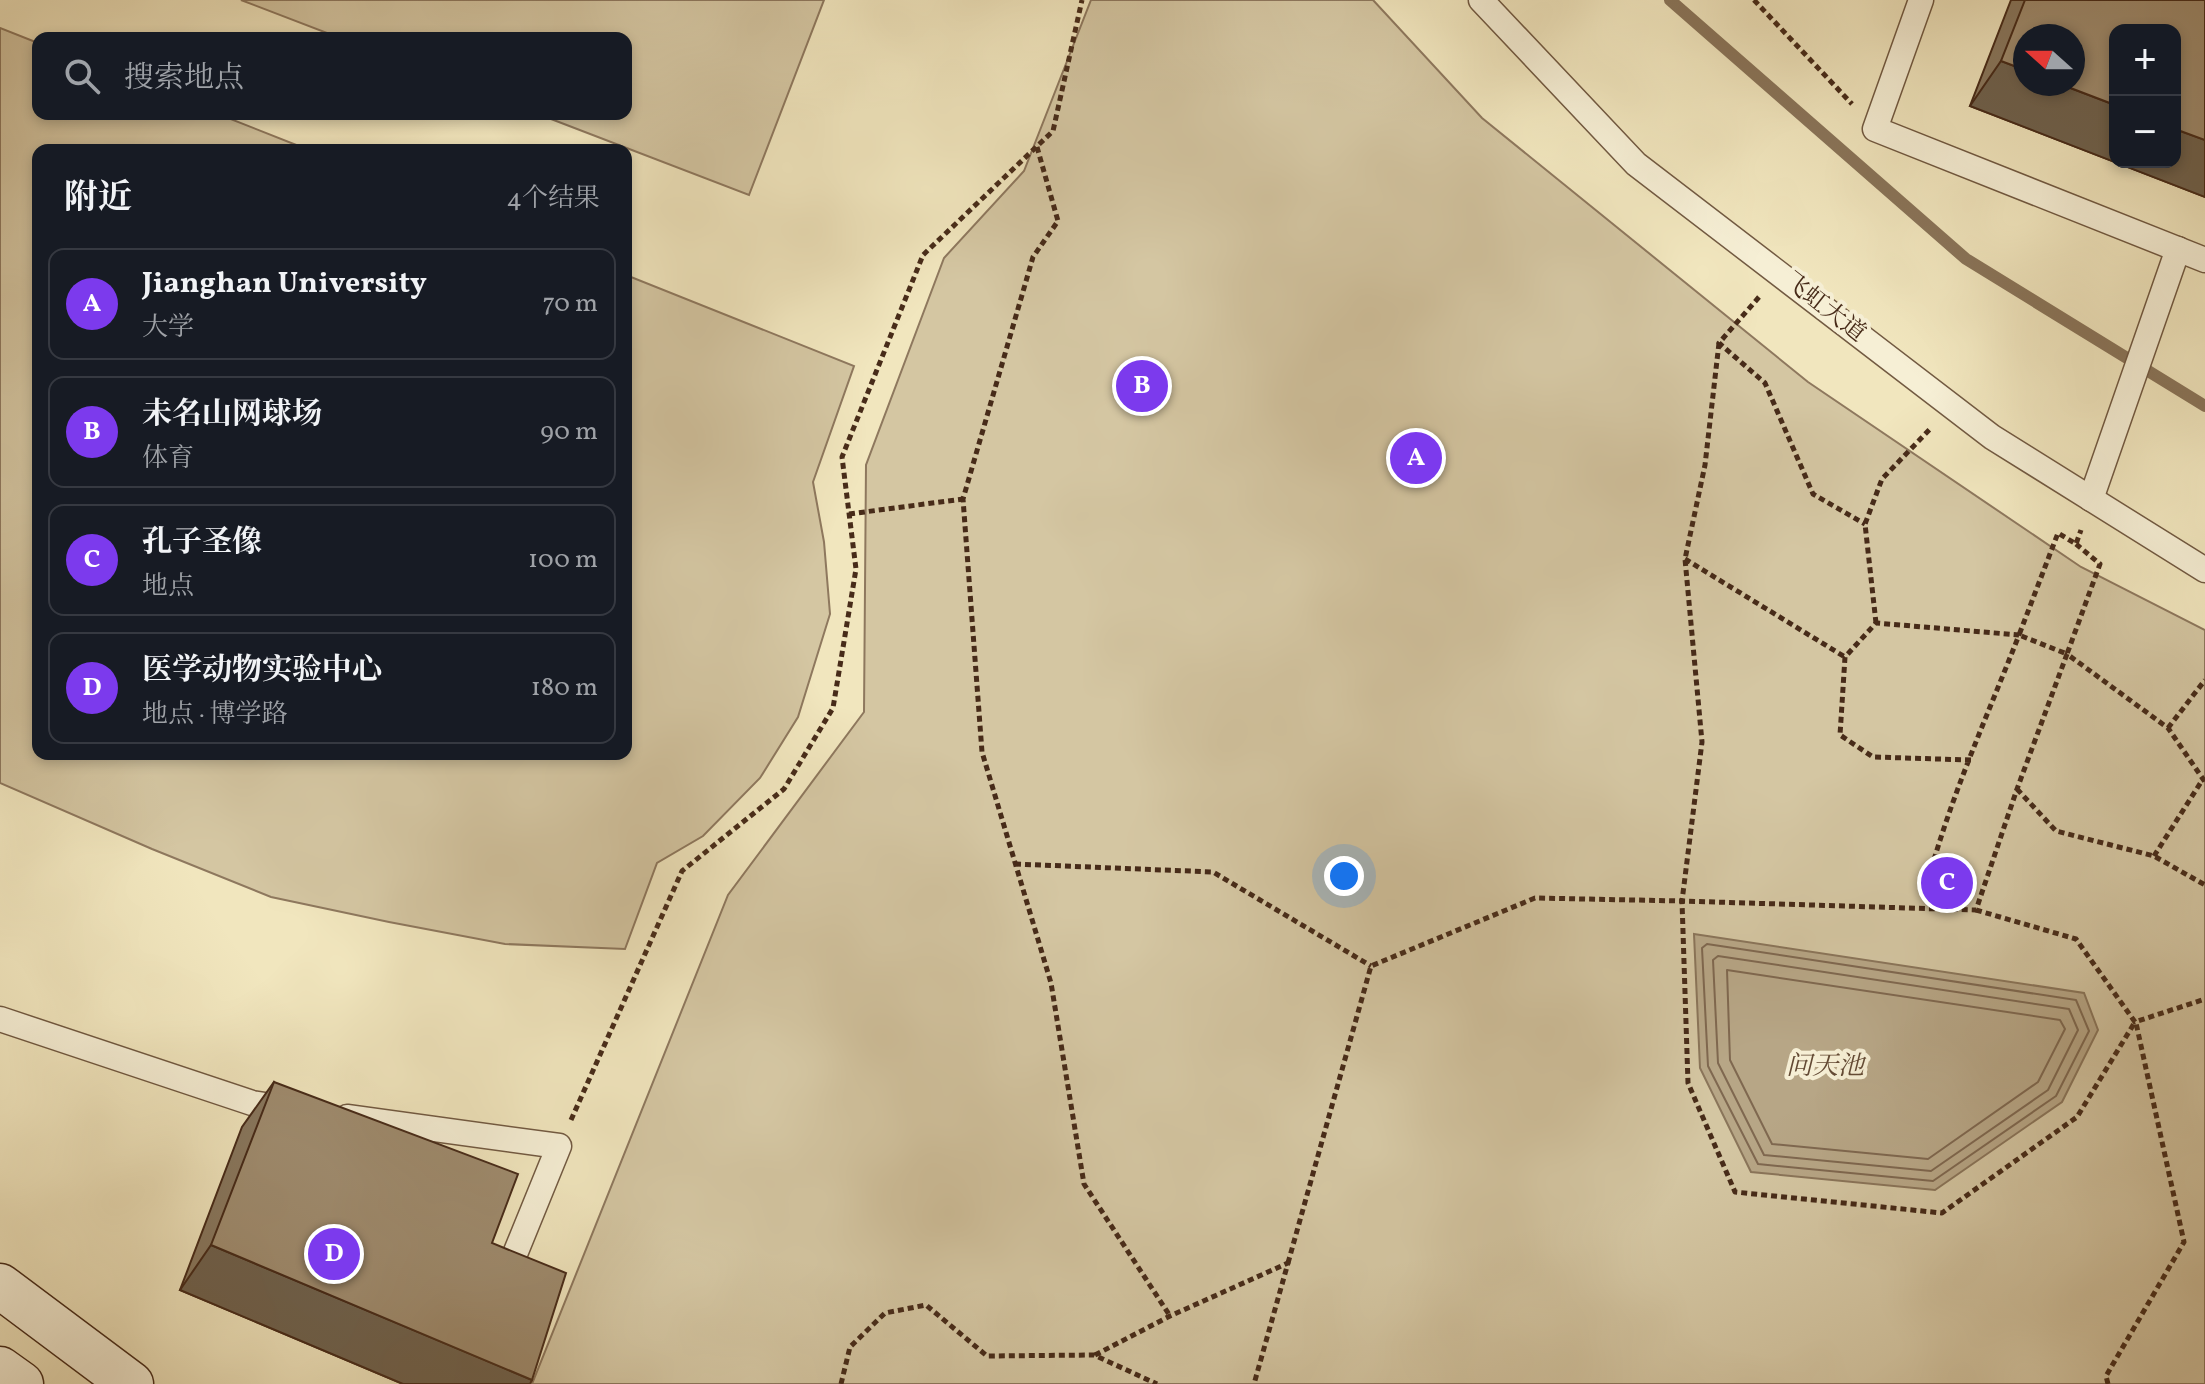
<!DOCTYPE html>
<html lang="zh">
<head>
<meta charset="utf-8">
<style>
	:root { --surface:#171b24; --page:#242831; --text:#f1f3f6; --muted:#9ea1a6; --line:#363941; --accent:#7c3aed }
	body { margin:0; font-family:Vollkorn,"Noto Serif SC",serif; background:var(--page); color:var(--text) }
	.controls { position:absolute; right:24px; top:24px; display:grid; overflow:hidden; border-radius:16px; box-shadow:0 4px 12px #0003 }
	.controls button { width:72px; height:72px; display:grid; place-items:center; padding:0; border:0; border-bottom:2px solid var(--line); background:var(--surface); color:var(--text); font:40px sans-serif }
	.compass { position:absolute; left:2013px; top:24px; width:72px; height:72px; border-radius:50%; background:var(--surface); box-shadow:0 4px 12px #0003; rotate:291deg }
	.you { position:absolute; left:1344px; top:876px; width:28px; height:28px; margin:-20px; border:6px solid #fff; border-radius:50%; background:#1a73e8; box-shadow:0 0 0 12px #1a73e833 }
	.badge { display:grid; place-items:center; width:52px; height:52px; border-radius:50%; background:var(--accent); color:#fff; font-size:26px; font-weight:700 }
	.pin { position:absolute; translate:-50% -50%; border:4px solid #fff; box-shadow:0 2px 8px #0006 }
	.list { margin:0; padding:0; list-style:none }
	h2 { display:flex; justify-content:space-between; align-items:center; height:104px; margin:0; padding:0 32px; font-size:34px }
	h2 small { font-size:26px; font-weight:400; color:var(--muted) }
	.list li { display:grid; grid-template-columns:52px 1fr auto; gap:24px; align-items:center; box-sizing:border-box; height:112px; margin:0 16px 16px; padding:0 16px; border:2px solid var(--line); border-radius:16px }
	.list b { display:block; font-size:30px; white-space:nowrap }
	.list p { margin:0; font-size:26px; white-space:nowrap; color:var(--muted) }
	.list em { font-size:26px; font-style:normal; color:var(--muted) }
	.icon { flex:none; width:44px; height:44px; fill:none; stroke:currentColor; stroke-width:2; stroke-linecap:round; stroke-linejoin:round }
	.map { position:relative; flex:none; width:2205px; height:1384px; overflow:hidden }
	.search { position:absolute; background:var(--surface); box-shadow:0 4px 12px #0003; left:32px; top:32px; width:600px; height:88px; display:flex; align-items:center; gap:20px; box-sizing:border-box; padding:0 28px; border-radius:16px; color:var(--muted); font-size:30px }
	.panel { position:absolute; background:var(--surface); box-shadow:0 4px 12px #0003; left:32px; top:144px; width:600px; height:616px; border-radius:16px }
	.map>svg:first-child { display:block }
	.green { fill:#d4c6a2; stroke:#8e785e; stroke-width:2 }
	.water { fill:#b7a686; stroke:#8a755a; stroke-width:2 }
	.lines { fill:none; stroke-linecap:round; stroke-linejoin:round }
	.shore { stroke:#7f6850; stroke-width:2 }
	.stream { stroke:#8a755a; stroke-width:12 }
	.service-casing { stroke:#725a42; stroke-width:27 }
	.secondary-casing { stroke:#472b19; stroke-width:47 }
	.path { stroke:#472b19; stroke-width:5; stroke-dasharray:6 4; stroke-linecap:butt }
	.service { stroke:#f6efd5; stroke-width:24 }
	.secondary { stroke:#f6efd5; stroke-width:44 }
	.wall { fill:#89785f; stroke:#472b19; stroke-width:2 }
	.shaded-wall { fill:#6f624e; stroke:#472b19; stroke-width:2 }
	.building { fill:#9f8c6f; stroke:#472b19; stroke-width:2 }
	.labels { text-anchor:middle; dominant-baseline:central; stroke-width:8; stroke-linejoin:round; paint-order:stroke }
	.street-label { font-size:24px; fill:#472b19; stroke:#f6efd5 }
	.water-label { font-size:26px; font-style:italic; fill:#634a34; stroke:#f6efd5 }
</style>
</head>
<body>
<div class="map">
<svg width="2205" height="1384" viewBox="0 0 2205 1384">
	<rect width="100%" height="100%" fill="#f1e6be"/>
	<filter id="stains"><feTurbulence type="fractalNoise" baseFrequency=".0025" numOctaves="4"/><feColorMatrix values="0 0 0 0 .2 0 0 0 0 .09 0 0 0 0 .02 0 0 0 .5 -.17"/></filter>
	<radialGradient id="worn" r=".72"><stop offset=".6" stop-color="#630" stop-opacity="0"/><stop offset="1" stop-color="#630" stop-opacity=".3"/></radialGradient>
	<!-- green -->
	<g class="green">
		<polygon points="241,0 824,0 749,195 538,114 626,114 626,38 340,38"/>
		<polygon points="1091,0 1373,0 1482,118 1808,382 2081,567 2205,630 2205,1384 532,1384 728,895 864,712 866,465 944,258 1024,171"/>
		<polygon points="0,28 38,43 38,114 218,114 309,150 38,150 38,754 626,754 626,275 854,366 813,482 824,542 830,614 798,717 760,778 703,836 657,863 625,949 505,944 389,922 271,897 152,849 0,783"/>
	</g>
	<!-- water -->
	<polygon class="water" points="1694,934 2084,993 2098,1030 2062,1102 1935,1190 1751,1172 1700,1068"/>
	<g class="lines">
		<!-- shore -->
		<g class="shore">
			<polygon points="1707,944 2076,1000 2089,1031 2056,1096 1933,1181 1758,1164 1708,1066 1702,948"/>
			<polygon points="1718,956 2069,1009 2078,1030 2048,1090 1931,1171 1764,1155 1718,1063 1713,960"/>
			<polygon points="1727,970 2060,1020 2065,1029 2038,1082 1928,1159 1772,1144 1730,1060"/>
		</g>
		<!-- stream -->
		<polyline class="stream" points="1670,0 1966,259 2205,406"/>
		<defs>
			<g id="service">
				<polyline points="1481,0 1636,164 1992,437 2205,570"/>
				<polyline points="1921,0 1875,129 2205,260"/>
				<polyline points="2091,499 2178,249"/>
				<polyline points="0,1019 252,1103 291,1109"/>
				<polyline points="347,1117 559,1146 504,1281"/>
			</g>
			<g id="secondary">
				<polyline points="0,1286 131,1384"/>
				<polyline points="0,1369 21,1384"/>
			</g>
		</defs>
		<!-- service casing -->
		<use href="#service" class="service-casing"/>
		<!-- secondary casing -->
		<use href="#secondary" class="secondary-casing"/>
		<!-- path -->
		<g class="path">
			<polyline points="1754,0 1852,104"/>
			<polyline points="1037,147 1058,221 1033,257 963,499 982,752 1051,983 1084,1184 1170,1316"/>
			<polyline points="1759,297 1719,343 1765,383 1813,494 1865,524"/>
			<polyline points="1719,343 1705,465 1685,559 1702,742 1682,901 1941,909"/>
			<polyline points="849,514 963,499"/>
			<polyline points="2076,544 2100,564 2067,654 2019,635 2058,533 2076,544 2081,530"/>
			<polyline points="1685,559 1845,657"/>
			<polyline points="1876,623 1865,524 1882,479 1931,428"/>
			<polyline points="2168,728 2205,680"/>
			<path d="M1971,760l-98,-3 -33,-22 5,-78 31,-34 143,12c-32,82 -70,165 -92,250l15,24 34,1 41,-121 50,-135 101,74 37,54"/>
			<polyline points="2017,789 2056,831 2154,856 2205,885"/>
			<polyline points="2154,856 2203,779"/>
			<polyline points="1015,864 1213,872 1371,966"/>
			<polyline points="1976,910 2076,939 2135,1022 2205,999"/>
			<polyline points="571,1120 682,871 784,789 833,708 856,569 842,457 923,255 1053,131 1082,0"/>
			<polyline points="1288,1263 1371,966 1535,898 1682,901 1688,1083 1735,1192 1942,1213 2077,1117 2135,1022"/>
			<polyline points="1095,1355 1170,1316 1288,1263 1254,1384"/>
			<polyline points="841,1384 850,1347 885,1313 926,1305 987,1356 1094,1355 1157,1384"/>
			<polyline points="2108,1384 2106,1376 2184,1242 2136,1023"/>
		</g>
		<!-- service -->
		<use href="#service" class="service"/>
		<!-- secondary -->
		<use href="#secondary" class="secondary"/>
	</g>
	<!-- wall -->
	<g class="wall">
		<polygon points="2011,0 2205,0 2205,197 1970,106"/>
		<polygon points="274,1082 530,1384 403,1384 180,1290 242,1127"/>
	</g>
	<!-- shaded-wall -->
	<g class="shaded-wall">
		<polygon points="2001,61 2025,70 2025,84 2060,84 2115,105 2115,162 2175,162 2175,129 2205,140 2205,197 1970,106"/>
		<polygon points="211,1245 532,1380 530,1384 403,1384 180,1290"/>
	</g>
	<!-- building -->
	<g class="building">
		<polygon points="2025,0 2205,0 2205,140 2175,129 2175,30 2115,30 2115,105 2060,84 2073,84 2073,36 2025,36 2025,70 2001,61"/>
		<polygon points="274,1082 518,1174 492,1243 566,1273 532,1380 211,1245"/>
	</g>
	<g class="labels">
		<!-- street labels -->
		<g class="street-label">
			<text transform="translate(1824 308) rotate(38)">飞虹大道</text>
		</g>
		<!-- water labels -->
		<g class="water-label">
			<text x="1825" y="1067">问天池</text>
		</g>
	</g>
	<rect width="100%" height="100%" filter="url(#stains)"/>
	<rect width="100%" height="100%" fill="url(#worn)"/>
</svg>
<div class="controls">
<button>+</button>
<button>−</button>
</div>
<svg class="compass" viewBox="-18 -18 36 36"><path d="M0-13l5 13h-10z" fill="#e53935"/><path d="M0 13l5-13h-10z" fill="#9ea1a6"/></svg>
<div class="you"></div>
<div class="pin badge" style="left:1416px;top:458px">A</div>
<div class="pin badge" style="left:1142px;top:386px">B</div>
<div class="pin badge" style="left:1947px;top:883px">C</div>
<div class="pin badge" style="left:334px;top:1254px">D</div>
<div class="search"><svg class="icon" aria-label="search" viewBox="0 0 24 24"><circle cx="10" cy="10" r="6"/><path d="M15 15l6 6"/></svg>搜索地点</div>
<section class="panel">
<h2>附近<small>4个结果</small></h2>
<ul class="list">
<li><span class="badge">A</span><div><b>Jianghan University</b><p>大学</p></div><em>70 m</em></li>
<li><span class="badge">B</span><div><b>未名山网球场</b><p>体育</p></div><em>90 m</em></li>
<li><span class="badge">C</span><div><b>孔子圣像</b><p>地点</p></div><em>100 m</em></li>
<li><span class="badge">D</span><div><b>医学动物实验中心</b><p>地点 · 博学路</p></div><em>180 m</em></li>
</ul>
</section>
</div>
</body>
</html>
